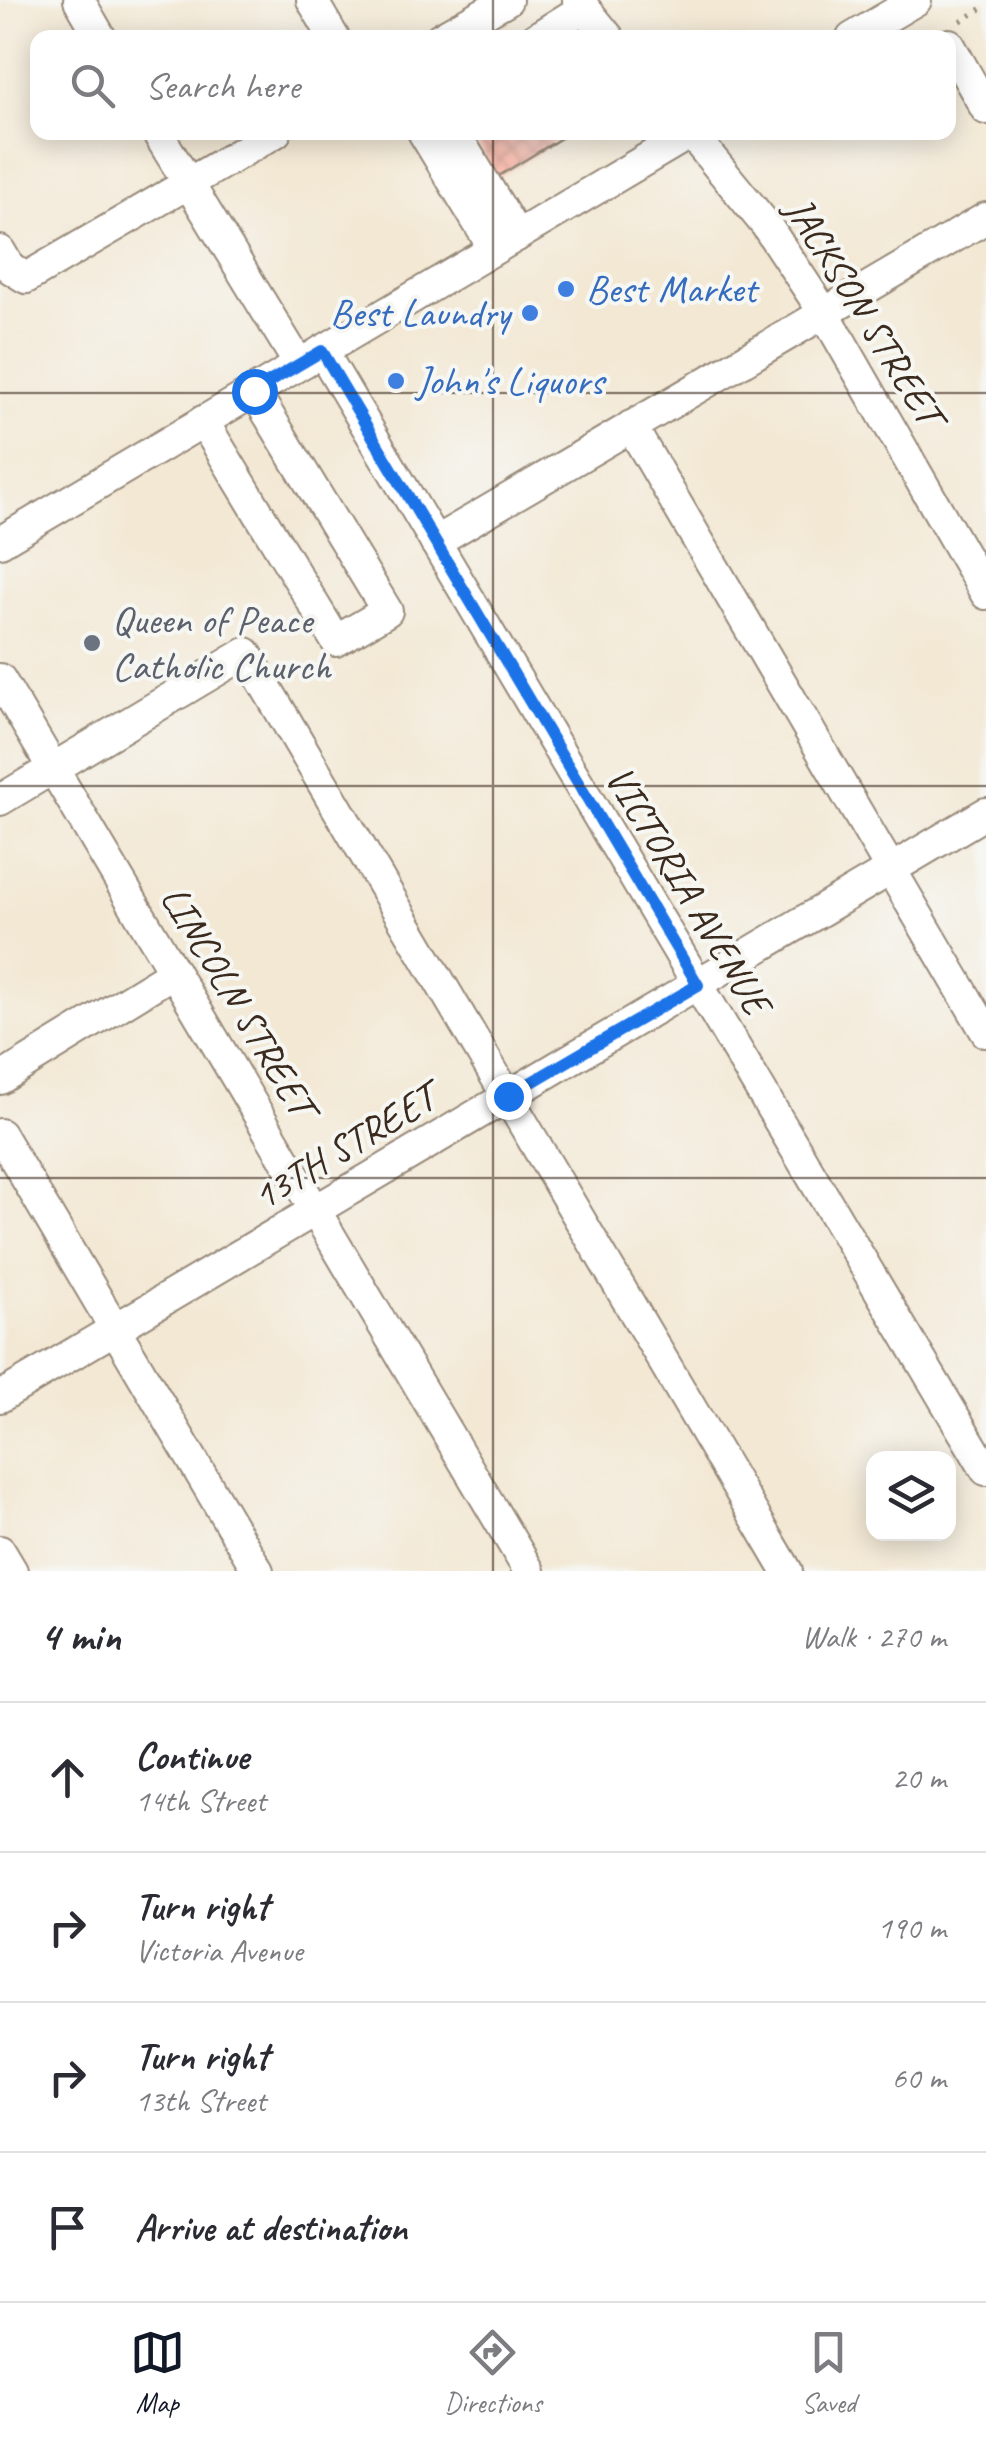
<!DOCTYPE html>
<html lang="en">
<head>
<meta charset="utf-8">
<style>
	:root { --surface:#fff; --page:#f2f2f3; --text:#2b2b33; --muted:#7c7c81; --line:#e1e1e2; --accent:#111827 }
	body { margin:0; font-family:Caveat,sans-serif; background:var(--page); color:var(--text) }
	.controls { position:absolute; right:30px; bottom:30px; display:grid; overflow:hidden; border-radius:20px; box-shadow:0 5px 25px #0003 }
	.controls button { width:90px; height:90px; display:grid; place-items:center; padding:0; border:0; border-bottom:2px solid var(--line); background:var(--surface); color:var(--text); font:50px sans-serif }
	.stop { position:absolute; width:30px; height:30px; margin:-22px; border:8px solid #1a73e8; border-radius:50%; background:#fff }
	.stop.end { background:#1a73e8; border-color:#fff; box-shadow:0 2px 10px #0008 }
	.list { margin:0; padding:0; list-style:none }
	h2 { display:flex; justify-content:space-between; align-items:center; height:130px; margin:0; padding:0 40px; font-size:42px }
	h2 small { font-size:32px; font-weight:400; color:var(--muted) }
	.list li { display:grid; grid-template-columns:65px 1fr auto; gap:30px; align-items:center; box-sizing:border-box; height:150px; padding:0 40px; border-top:2px solid var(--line) }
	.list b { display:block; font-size:38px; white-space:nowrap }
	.list p { margin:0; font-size:32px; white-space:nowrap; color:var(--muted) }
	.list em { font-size:32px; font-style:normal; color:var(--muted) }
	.icon { flex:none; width:55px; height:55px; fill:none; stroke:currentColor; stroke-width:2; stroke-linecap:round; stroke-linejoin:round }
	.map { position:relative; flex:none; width:986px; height:1571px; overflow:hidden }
	.search { position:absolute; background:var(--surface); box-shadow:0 5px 25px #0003; left:30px; right:30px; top:30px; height:110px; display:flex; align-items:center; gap:25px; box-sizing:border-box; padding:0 35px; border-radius:20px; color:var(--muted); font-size:38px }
	.sheet { height:730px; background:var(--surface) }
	nav { display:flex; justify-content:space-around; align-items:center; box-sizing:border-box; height:140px; border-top:2px solid var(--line); background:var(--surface); font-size:28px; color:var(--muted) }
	nav a { display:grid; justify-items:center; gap:5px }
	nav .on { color:var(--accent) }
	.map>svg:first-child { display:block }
	.building { fill:url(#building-cross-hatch) }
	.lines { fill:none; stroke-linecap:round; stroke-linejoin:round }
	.minor-casing { stroke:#978979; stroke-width:34 }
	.path { stroke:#978979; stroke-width:5; stroke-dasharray:2.5 8; stroke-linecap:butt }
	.minor { stroke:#fff; stroke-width:30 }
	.route { stroke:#1a73e8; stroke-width:12 }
	.grid { fill:none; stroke:#3b2a1e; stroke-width:2.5; stroke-opacity:0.55 }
	.shop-dot { fill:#3f7fe0; stroke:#f6f6f2; stroke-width:4 }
	.worship-dot { fill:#6b7280; stroke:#f6f6f2; stroke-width:4 }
	.labels { text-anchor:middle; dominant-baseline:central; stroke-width:8; stroke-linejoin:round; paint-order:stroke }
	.shop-label { font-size:40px; fill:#366cbe; stroke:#f6f6f2; text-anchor:start }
	.street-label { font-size:40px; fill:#3b2a1e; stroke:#f6f6f2 }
	.worship-label { font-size:40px; fill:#5b616d; stroke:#f6f6f2; text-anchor:start }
</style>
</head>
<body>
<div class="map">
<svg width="986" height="1571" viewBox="0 0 986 1571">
	<defs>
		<pattern id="building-cross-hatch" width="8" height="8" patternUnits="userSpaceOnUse" patternTransform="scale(2.5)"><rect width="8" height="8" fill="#f8ac9c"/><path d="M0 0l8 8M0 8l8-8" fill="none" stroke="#ca8c7f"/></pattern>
	</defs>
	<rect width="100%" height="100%" fill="#f6f6f2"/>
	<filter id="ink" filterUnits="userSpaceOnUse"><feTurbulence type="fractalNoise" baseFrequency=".01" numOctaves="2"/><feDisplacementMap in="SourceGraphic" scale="20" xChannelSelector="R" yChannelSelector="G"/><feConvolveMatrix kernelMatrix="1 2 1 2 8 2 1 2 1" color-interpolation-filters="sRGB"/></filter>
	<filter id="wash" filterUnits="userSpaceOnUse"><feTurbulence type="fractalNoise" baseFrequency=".0048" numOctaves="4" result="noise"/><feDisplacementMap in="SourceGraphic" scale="40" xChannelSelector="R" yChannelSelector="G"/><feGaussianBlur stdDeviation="2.25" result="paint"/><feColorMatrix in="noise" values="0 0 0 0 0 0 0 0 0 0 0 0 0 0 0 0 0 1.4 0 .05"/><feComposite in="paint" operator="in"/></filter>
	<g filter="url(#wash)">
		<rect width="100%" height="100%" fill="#f3e8d4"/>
		<g id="blocks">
			<!-- building -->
			<polygon class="building" points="471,132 571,132 497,177"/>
		</g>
	</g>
	<g filter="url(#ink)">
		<use href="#blocks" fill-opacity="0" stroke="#978979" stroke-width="2.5"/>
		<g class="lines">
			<defs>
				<g id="minor">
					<polyline points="79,0 101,38"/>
					<polyline points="312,0 334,38"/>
					<polyline points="578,0 609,38"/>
					<polyline points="440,38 507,0"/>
					<polyline points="536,38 584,8"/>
					<polyline points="852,38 916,0"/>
					<polyline points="949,44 986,109"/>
					<polyline points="157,132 299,364"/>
					<polyline points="423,132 494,249"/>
					<polyline points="454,132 517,236"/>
					<polyline points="690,132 766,225 825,314 986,594"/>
					<polyline points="0,251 10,268 26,278 276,132"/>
					<polyline points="322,351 986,1470"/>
					<polyline points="203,421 336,641 387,611 254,391"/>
					<polyline points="631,426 986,1032"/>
					<polyline points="0,542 692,132"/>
					<polyline points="435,542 986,218"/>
					<polyline points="0,679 529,1571"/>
					<polyline points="0,800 246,653 787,1571"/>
					<polyline points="0,1079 174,972"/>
					<polyline points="0,1134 258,1571"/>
					<polyline points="0,1397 986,813"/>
					<polyline points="0,1551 12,1571"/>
				</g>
			</defs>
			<!-- minor casing -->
			<use href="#minor" class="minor-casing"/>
			<!-- path -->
			<g class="path">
				<polyline points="961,21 986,6"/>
				<polyline points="774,137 781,132"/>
			</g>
			<!-- minor -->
			<use href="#minor" class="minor"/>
		</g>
	</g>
	<g class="lines" filter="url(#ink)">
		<!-- route -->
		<polyline class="route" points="254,391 322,351 698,985 508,1096"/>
	</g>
	<!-- grid -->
	<path class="grid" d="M493,0v38M493,132v1439M0,393h986M0,786h986M0,1178h986"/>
	<!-- markers -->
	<g class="shop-dot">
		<circle cx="566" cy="289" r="10"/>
		<circle cx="530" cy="313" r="10"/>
		<circle cx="396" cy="381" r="10"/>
	</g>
	<circle class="worship-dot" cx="92" cy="643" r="10"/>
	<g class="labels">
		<!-- shop labels -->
		<g class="shop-label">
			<text x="586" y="289">Best Market</text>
			<text x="510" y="313" text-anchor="end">Best Laundry</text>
			<text x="416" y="381">John's Liquors</text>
		</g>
		<!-- street labels -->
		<g class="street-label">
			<text transform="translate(864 311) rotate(58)">JACKSON STREET</text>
			<text transform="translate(688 890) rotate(59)">VICTORIA AVENUE</text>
			<text transform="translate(238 1001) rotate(59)">LINCOLN STREET</text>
			<text transform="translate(344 1147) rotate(-31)">13TH STREET</text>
		</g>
		<!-- worship labels -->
		<g class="worship-label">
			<text x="112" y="620">Queen of Peace<tspan x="112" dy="46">Catholic Church</tspan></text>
		</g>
	</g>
</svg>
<div class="controls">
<button><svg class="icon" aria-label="layers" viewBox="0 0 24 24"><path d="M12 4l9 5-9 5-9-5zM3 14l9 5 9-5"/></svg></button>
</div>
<div class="stop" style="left:254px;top:391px"></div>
<div class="stop end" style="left:508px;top:1096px"></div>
<div class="search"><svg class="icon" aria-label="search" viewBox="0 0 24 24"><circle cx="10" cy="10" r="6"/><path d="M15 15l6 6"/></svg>Search here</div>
</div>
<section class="sheet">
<h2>4 min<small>Walk · 270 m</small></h2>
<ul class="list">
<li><svg class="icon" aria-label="ahead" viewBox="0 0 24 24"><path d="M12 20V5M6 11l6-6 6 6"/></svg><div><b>Continue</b><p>14th Street</p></div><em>20 m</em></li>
<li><svg class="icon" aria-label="right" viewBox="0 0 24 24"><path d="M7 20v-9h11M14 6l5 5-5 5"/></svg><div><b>Turn right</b><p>Victoria Avenue</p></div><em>190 m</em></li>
<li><svg class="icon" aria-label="right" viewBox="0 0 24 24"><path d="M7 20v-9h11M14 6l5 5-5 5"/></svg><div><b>Turn right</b><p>13th Street</p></div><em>60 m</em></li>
<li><svg class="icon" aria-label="arrive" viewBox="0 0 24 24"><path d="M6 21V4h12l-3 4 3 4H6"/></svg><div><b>Arrive at destination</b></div></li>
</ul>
</section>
<nav>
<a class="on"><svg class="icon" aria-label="map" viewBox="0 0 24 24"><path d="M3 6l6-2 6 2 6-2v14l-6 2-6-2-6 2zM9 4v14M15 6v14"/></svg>Map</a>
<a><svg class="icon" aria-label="directions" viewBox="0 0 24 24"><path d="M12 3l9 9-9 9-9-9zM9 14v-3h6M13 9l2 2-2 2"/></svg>Directions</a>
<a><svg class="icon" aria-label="saved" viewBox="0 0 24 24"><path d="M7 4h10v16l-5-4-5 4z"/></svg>Saved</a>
</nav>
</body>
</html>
